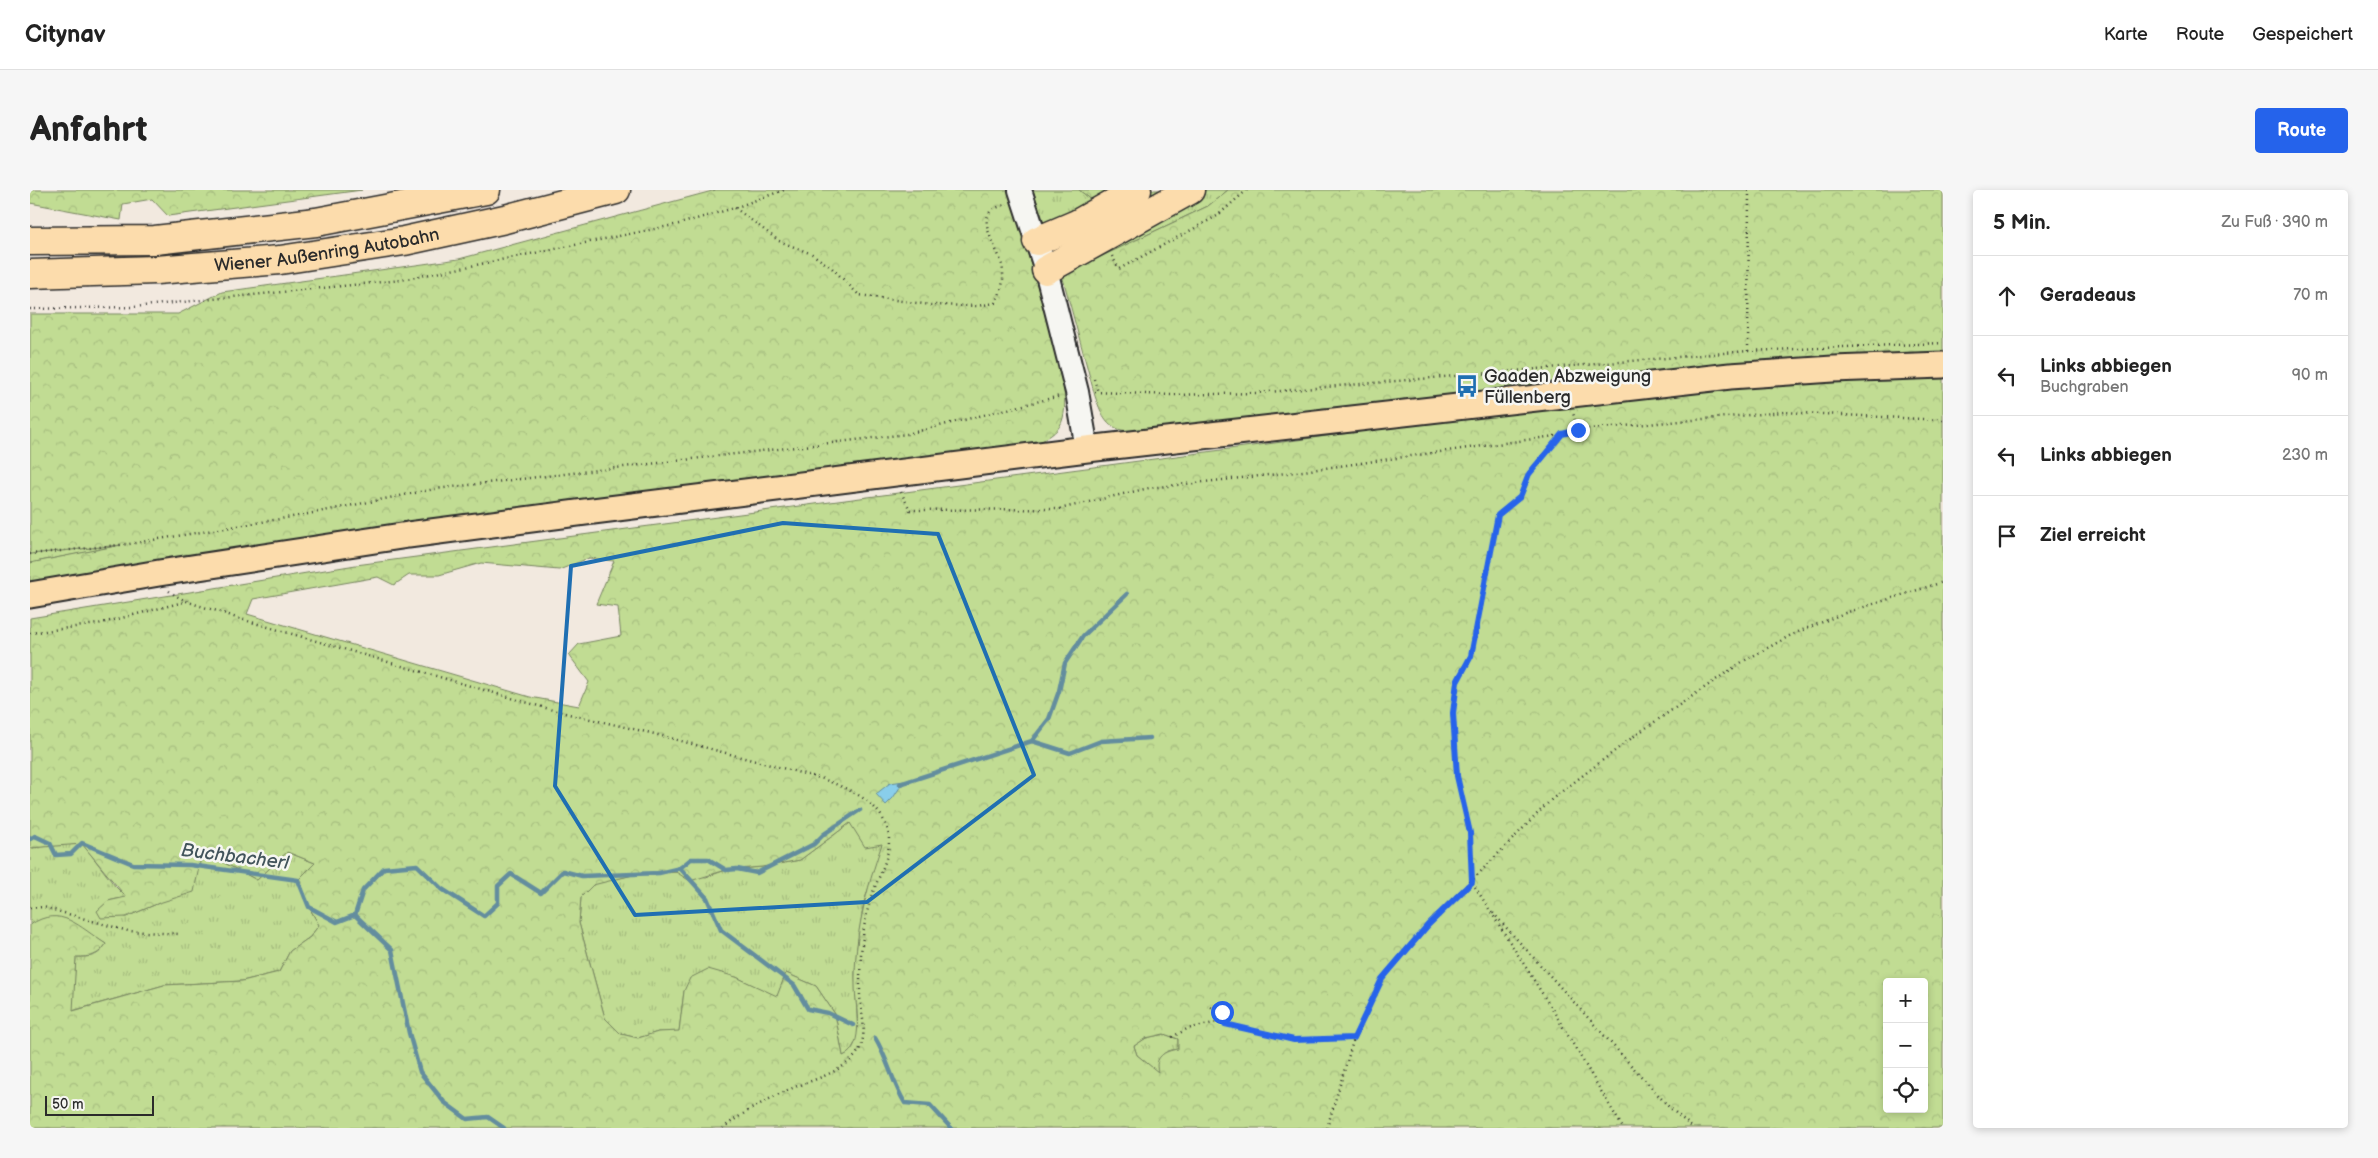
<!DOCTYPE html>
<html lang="de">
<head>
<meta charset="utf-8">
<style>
	:root { --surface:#fff; --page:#f6f6f6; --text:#222; --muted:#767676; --line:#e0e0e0; --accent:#2563eb }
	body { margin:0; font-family:"Balsamiq Sans",sans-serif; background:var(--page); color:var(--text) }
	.controls { position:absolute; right:15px; bottom:15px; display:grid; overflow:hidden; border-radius:5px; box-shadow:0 2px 8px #0003 }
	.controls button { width:45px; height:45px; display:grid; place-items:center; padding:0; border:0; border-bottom:1px solid var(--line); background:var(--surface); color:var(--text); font:25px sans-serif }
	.scale { position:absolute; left:15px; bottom:12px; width:109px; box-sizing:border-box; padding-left:5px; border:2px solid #2b2b2b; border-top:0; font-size:14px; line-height:18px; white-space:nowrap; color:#2b2b2b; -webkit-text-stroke:4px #f6f6f2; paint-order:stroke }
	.stop { position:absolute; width:15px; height:15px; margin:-11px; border:4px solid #2563eb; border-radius:50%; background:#fff }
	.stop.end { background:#2563eb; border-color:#fff; box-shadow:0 1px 5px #0008 }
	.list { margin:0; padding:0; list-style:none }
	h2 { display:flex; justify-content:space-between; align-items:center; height:65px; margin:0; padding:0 20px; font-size:21px }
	h2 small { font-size:16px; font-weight:400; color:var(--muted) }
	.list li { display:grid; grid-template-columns:32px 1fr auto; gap:15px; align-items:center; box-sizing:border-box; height:80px; padding:0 20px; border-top:1px solid var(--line) }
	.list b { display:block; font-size:19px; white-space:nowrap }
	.list p { margin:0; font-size:16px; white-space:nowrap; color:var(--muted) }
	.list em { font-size:16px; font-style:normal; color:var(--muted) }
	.icon { flex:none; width:28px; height:28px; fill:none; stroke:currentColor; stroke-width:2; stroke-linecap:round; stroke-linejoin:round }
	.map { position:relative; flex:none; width:1913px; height:938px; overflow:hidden; border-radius:5px }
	header { display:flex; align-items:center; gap:30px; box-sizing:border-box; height:70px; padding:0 25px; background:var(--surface); border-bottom:1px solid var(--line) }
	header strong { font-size:24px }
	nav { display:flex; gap:28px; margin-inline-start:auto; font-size:18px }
	.intro { display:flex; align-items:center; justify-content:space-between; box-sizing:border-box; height:120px; padding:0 30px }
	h1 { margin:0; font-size:35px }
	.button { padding:12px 22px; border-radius:5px; background:var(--accent); color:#fff; font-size:18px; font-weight:700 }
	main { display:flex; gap:30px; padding:0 30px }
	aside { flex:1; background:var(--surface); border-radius:5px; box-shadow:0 2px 8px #0003 }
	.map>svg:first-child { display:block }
	.grass { fill:url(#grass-tufts); stroke:#76845f }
	.forest { fill:url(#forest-crowns); stroke:#76845f; fill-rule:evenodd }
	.water { fill:#89ceeb; stroke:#638d9e }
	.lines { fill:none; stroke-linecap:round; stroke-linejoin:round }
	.stream { stroke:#638d9e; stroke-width:4.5 }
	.secondary-casing { stroke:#2b2b2b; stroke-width:26 }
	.primary-casing { stroke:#2b2b2b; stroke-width:29 }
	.motorway-casing { stroke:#2b2b2b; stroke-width:31 }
	.path { stroke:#2b2b2b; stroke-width:2.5; stroke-dasharray:1 4; stroke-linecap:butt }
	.secondary { stroke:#f6f6f2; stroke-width:22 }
	.primary { stroke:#fcdcac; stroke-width:25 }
	.motorway { stroke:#fcdcac; stroke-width:28 }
	.route { stroke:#2563eb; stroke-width:6 }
	.marked { fill:none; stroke:#1f6fb2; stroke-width:4; stroke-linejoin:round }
	.labels { text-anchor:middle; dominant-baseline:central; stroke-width:5; stroke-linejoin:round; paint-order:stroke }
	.street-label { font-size:18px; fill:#2b2b2b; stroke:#f6f6f2 }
	.poi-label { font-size:18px; fill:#2b2b2b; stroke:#f6f6f2; text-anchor:start }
	.water-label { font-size:19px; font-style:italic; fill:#42545b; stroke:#f6f6f2 }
</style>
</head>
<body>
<header>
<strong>Citynav</strong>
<nav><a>Karte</a><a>Route</a><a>Gespeichert</a></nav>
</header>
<div class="intro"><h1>Anfahrt</h1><a class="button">Route</a></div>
<main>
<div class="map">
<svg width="1913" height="938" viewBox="0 0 1913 938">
	<defs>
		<pattern id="grass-tufts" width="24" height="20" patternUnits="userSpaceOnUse" patternTransform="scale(1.25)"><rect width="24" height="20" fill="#c1dc93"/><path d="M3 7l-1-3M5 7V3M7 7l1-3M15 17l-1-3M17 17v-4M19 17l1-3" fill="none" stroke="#a6bd7f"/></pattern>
		<pattern id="forest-crowns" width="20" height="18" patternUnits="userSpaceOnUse" patternTransform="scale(1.25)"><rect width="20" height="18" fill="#c1dc93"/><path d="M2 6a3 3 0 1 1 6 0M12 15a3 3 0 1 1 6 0" fill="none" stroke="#a6bd7f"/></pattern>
	</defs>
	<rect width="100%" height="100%" fill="#f2e9df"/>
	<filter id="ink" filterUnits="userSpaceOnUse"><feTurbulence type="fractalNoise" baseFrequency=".02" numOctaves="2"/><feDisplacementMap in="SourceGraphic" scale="10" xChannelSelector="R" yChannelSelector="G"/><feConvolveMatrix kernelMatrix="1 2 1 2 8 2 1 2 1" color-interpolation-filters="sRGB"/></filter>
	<g filter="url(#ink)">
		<!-- grass -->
		<g class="grass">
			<polygon points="1003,0 1049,0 1062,10 1079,0 1198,0 1178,16 1032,85"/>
			<polygon points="99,354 0,373 0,364"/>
			<polygon points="820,633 853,654 834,712 827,757 825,784 828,848 819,863 813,866 805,824 786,796 756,783 747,807 706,787 654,801 649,842 628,842 608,848 591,844 575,828 549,733 551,707 563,694 607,684 646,682 676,687 696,680 732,677 770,670"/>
			<path d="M52,653l34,44 10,10 -18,4 -10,10 28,6 33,-14 42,-46h12l44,23 30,-28 28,11 -11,35 15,27 -9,12 -20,14 -11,21 -37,9 -78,4 -92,26 4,-54c15,0 22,0 30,-13l-19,-12 -57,-7v-77z"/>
			<path d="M1134,844l14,5v10c-17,2 -20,8 -20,24l-21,-18 -3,-9 12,-8z"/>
		</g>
		<!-- forest -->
		<g class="forest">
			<polygon points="0,0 332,0 138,26 122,9 93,14 91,30 0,13"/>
			<path d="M686,0h293c15,50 30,100 43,150 6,24 17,54 11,78 -3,13 -13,18 -23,24l-1010,146v-25l91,-18 -91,9v-240h148l44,-22 237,-33z"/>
			<polygon points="1049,0 1079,0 1062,10"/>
			<path d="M1198,0h715v938h-1913v-203c31,-21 49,2 76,19 -8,12 -15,13 -30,13l-3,54 91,-26 78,-4 37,-9 11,-21 20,-14 9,-12 -15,-27 -6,-18 17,-17 -28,-11 -30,28 -44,-23h-12l-7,35 -35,11 -33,14 -25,1 -4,-7 11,-10 18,-4 -44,-53 -52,4v-230l326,-53 1054,-140 -5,-26 -127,18 -143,15c-26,-1 -32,-13 -40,-36l-33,-121 146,-69zM559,368l25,3 -18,43 22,3 3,29 -42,8 -10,11 20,27 -10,24 -49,-9 -283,-83 6,-15 125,-22 16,8 15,-10h30l42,-12 78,7zM820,633l15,24 17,-3c-16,46 -28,93 -27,142 0,19 11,61 -12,70l-8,-42 -19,-28 -30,-13 -9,23 -41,-19 -28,-8 -18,9 -6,13 -5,40 -21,1 -20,6 -17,-4 -16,-16 -26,-95 2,-26 12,-12 44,-11 39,-2 14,9 36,-11 36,-3 38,-7zM1857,792h37v127h-37zM1134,844l14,5v10c-14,2 -24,8 -20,23l-21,-17 -3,-9 12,-8z"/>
		</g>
		<!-- water -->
		<polygon class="water" points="874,591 863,608 856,615 846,604 860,593"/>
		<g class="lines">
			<!-- stream -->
			<g class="stream">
				<polyline points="1002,551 1019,529 1029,501 1035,473 1053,446 1097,404"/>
				<polyline points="870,594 1002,551 1040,563 1071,551 1120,548"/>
				<polyline points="0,649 5,646 20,653 26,665 41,664 52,653 103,674 160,675 268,690 279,717 307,732 325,725 333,700 354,678 387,675 412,699 454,726 468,713 468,696 481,684 511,703 533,681 552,686 629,683 650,678 661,669 678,669 696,680 707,679 727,683 784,654 794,644 830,620"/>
				<polyline points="650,678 677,708 691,740 764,795 778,819 798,823 823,835"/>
				<polyline points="325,725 362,760 379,843 390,882 414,912 437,929 458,927 474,938"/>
				<path d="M845,848c13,21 17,44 30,65l25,2 21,23"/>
			</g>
			<defs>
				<polyline id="secondary" points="990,0 1016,80 1047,202 1057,259"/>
				<polyline id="primary" points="0,405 129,383 378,345 555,322 1057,259 1700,186 1803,179 1913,175"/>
				<g id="motorway">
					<polyline points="0,51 125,50 286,32 456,0"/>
					<polyline points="1007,51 1047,34 1107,0"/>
					<polyline points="1016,80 1160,0"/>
					<path id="s1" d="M0,84l126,-4 124,-10 124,-19 101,-22 111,-29"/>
				</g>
			</defs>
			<!-- secondary casing -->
			<use href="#secondary" class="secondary-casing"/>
			<!-- primary casing -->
			<use href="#primary" class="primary-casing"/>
			<!-- motorway casing -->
			<use href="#motorway" class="motorway-casing"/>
			<!-- path -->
			<g class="path">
				<path d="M705,18l44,33 33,13 20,14 27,27 72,10 46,1 18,-3c7,-12 10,-24 7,-38 -3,-15 -25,-42 -10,-55 4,-3 11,-4 15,-6"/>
				<polyline points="1082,66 1089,79 1187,26 1217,0"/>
				<polyline points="0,119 103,117 371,90 649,34 704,18 754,0"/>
				<polyline points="1718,161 1719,0"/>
				<polyline points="1064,189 1068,202"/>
				<polyline points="1065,202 1142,205 1226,203 1718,161 1913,153"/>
				<polyline points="1548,240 1754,222 1913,230"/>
				<polyline points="1532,245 1499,284 1490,307 1468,325 1441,466 1427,492 1423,523 1427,586 1440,643 1442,692 1524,822 1593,938"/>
				<polyline points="871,302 880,320 1029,319 1119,298 1266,282 1532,245 1548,240 1543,223"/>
				<polyline points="0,364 99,354 268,326 405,299 877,244 1030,206"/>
				<path d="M139,401c20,15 41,16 65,26l322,94 99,23 168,45c25,10 55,21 64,49 8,23 -10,50 -17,72 -3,12 -6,24 -7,37 -3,19 -3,38 -3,57 1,20 10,44 -5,62 -17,19 -51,26 -74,37 -20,10 -40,21 -58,35"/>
				<polyline points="0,443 68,434 154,412"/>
				<polyline points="0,718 13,717 98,741 149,744"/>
				<polyline points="1463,723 1639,917 1663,938"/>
				<polyline points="1181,817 1192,823 1195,833"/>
				<polyline points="1142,847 1157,839 1188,832 1264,850 1324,848"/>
				<polyline points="1297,938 1324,848 1352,789 1398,735 1522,609 1607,544 1712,472 1763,444 1812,424 1913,392"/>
			</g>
			<!-- secondary -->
			<use href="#secondary" class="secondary"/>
			<!-- primary -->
			<use href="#primary" class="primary"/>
			<!-- motorway -->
			<use href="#motorway" class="motorway"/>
		</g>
	</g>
	<g class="lines" filter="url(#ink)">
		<!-- route -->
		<polyline class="route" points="1192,822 1195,834 1264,850 1324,848 1352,789 1398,735 1442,692 1440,643 1427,586 1423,523 1427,492 1441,466 1468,325 1490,307 1499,284 1532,244 1548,240"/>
	</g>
	<!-- marked area -->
	<path class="marked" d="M753,333l155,11 96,241 -167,127 -232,13 -80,-129 16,-220z"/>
	<!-- icons -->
	<defs>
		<symbol id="bus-bare" viewBox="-9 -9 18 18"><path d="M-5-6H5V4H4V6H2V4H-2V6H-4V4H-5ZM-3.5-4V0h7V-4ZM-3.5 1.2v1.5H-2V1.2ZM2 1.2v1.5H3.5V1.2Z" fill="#1f6fb2" stroke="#f6f6f2" stroke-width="2.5" paint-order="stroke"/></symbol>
	</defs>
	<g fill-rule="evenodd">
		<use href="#bus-bare" x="1421" y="180" width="32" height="32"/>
	</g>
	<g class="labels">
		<!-- street labels -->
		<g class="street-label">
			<text stroke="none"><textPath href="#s1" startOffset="298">Wiener Außenring Autobahn</textPath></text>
		</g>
		<!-- poi labels -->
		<g class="poi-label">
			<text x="1454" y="186">Gaaden Abzweigung<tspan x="1454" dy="21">Füllenberg</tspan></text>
		</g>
		<!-- water labels -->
		<g class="water-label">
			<text transform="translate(205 667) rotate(7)">Buchbacherl</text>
		</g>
	</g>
</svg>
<div class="controls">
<button>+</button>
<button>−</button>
<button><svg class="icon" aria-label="locate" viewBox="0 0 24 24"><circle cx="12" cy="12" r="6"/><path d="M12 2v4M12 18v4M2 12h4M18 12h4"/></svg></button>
</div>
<div class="scale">50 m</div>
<div class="stop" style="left:1192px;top:822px"></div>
<div class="stop end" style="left:1548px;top:240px"></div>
</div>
<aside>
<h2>5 Min.<small>Zu Fuß · 390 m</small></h2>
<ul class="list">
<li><svg class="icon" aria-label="ahead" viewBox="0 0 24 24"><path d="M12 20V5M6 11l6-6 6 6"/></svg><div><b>Geradeaus</b></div><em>70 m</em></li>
<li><svg class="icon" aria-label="left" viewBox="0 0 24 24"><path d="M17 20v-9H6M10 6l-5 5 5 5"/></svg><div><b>Links abbiegen</b><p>Buchgraben</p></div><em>90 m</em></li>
<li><svg class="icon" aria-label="left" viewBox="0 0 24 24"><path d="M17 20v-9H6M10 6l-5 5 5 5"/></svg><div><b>Links abbiegen</b></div><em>230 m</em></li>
<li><svg class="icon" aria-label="arrive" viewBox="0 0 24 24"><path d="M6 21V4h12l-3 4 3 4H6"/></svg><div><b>Ziel erreicht</b></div></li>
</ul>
</aside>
</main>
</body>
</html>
